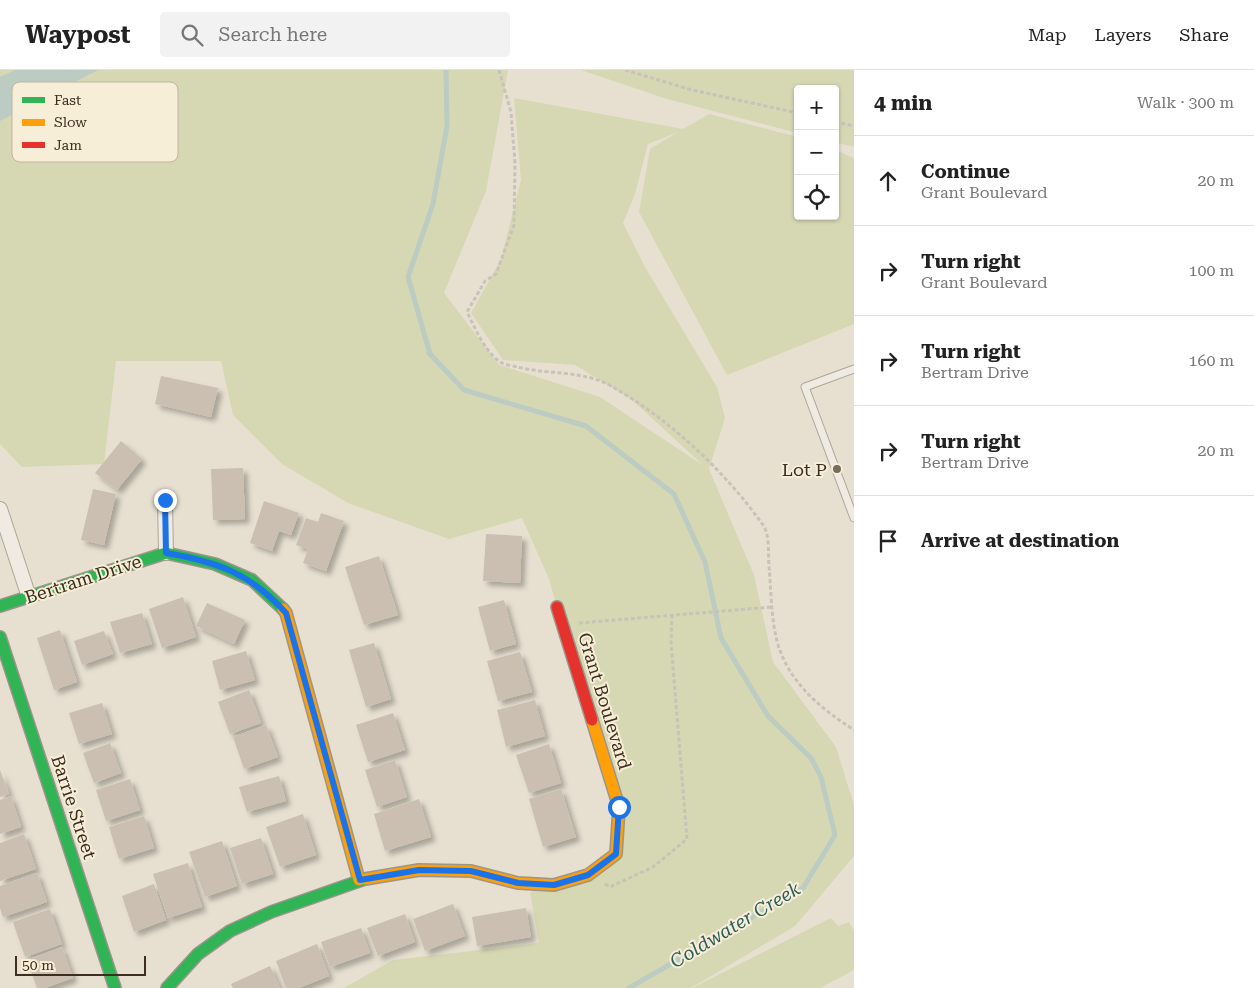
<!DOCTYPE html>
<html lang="en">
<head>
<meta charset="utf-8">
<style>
	:root { --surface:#fff; --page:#f2f2f2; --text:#222; --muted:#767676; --line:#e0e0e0 }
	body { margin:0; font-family:"Roboto Serif",serif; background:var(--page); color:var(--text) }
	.controls { position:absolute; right:15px; top:15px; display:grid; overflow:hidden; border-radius:5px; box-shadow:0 1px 4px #0004 }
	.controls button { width:45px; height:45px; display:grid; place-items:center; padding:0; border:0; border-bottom:1px solid var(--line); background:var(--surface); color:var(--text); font:25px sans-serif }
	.scale { position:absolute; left:15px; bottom:12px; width:131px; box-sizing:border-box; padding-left:5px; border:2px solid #3d2e20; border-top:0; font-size:14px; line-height:18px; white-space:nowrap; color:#3d2e20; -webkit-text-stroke:4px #f7eed8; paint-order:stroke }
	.stop { position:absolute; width:15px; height:15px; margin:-11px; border:4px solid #1a73e8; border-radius:50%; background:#fff }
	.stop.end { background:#1a73e8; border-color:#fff; box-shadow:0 1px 5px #0008 }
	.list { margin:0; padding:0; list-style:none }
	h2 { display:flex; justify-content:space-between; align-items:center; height:65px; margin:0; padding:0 20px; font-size:21px }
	h2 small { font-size:16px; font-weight:400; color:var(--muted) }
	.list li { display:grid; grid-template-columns:32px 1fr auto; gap:15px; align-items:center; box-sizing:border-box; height:90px; padding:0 20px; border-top:1px solid var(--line) }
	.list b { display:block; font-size:19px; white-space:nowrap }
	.list p { margin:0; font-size:16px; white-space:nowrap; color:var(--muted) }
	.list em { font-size:16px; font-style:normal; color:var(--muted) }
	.icon { flex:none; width:28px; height:28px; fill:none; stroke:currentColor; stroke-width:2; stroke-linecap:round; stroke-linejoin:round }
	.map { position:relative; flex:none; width:854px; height:918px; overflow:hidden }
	header { display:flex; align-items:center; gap:30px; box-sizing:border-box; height:70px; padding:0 25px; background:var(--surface); border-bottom:1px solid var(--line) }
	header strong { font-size:24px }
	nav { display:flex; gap:28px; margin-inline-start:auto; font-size:18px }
	.search { width:350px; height:45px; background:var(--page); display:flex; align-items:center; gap:12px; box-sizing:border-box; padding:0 18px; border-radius:5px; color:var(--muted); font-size:19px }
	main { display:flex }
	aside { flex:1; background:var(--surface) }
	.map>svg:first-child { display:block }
	.green { fill:#d6d7b3 }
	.water { fill:#bcccc2 }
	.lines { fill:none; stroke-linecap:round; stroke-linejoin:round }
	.stream { stroke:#bcccc2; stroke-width:5 }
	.building { fill:#cbbfb2; filter:url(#shadow) }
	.lane-casing { stroke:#ada599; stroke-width:9 }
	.street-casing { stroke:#ada599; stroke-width:16 }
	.fast-casing { stroke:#9c958a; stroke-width:14 }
	.slow-casing { stroke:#9c958a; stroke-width:14 }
	.jam-casing { stroke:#9c958a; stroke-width:14 }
	.path { stroke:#c8c2b9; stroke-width:3; stroke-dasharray:4 2.5; stroke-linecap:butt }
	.lane { stroke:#efebe3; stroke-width:7 }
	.street { stroke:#efebe3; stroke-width:14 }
	.fast { stroke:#30b455; stroke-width:11 }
	.slow { stroke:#ff9f0a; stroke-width:11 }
	.jam { stroke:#e5322d; stroke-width:11 }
	.route { stroke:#1a73e8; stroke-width:6 }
	.poi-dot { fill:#786c5e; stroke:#f7eed8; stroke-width:2 }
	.labels { text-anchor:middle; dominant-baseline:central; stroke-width:4; stroke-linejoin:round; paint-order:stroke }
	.poi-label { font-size:18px; fill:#3d2e20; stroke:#f7eed8; text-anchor:end }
	.street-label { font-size:18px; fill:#3d2e20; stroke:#f7eed8 }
	.water-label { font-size:19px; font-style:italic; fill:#2f5d5a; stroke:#f7eed8 }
	.key { fill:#f7eed8; stroke:#bfb4a1; stroke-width:1 }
	.key-label { font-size:14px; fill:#3d2e20 }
</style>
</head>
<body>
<header>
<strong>Waypost</strong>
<div class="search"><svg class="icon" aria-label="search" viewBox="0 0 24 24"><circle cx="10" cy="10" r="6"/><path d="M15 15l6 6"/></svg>Search here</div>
<nav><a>Map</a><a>Layers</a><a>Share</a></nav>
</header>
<main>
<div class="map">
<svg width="854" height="918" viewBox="0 0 854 918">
	<defs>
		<filter id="shadow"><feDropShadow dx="4.5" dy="4.5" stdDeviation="2.5" flood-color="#0004"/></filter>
	</defs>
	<rect width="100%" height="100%" fill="#e7e0d1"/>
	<!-- green -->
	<g class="green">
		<polygon points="0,0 508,0 486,121 444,223 499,295 600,327 704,396 631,329 575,295 503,290 471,243 501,189 521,110 514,28 683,59 709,44 798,67 798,146 835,146 835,80 854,88 854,254 727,305 639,142 650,79 678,62 648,74 635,124 623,153 645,197 717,317 725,348 709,399 754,505 773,592 836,677 854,735 854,786 795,856 691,918 344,918 393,890 539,873 530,822 587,800 609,784 618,757 549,509 522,448 449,469 348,433 282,394 233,345 221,291 116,291 104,394 22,397 0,374"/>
		<polygon points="581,0 854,0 854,77 835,72 835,19 798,19 798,63 667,29"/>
		<polygon points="831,848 838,856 849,852 854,861 854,900 820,918 692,918"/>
	</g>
	<!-- water -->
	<polygon class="water" points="15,0 98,0 0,51 0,7"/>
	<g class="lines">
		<!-- stream -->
		<g class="stream">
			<polyline points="429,283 464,320 586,356 674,424 705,492 721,568 768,646 811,688 821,707 835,765 803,818 629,918"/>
			<polyline points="430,284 408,207 433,134 447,56 446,0"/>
		</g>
	</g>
	<!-- building -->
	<g class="building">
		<polygon points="161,306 218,318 211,347 155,334"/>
		<polygon points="121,371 142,389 117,420 95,403"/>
		<polygon points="243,398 245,449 213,450 211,399"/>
		<polygon points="93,419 116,424 104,475 81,470"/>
		<polygon points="264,431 299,443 291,465 279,461 272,481 250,473"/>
		<polygon points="321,443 344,451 326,501 303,493 308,479 296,475 306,448 318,452"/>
		<polygon points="486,464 522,466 520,513 483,511"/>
		<polygon points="379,486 398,545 364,555 345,497"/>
		<polygon points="183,527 196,567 162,578 149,539"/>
		<polygon points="504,530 516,574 490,581 478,537"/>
		<polygon points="207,533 245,550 234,574 196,556"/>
		<polygon points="142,543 152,574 120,583 110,552"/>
		<polygon points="60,560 77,612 54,620 37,568"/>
		<polygon points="104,561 113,584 82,595 74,571"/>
		<polygon points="374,573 391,629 366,637 349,580"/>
		<polygon points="246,581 255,610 220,620 212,591"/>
		<polygon points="520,582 532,622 498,631 487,591"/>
		<polygon points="249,620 261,653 230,664 218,632"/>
		<polygon points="535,630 545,666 506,677 497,640"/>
		<polygon points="102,633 112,664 79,674 69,643"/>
		<polygon points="393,643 405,680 368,692 356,655"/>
		<polygon points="266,655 278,687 244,699 233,667"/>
		<polygon points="110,673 121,703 94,713 83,683"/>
		<polygon points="549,674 561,713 529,723 516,685"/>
		<polygon points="395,690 407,727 377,737 365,700"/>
		<polygon points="0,700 9,724 0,727"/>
		<polygon points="279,706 286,731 247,742 239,717"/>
		<polygon points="130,709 140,740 106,751 96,720"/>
		<polygon points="561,719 576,767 543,777 529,729"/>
		<polygon points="11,726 21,757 0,764 0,730"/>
		<polygon points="419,729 431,767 385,781 374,744"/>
		<polygon points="303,744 316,785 280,797 266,757"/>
		<polygon points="144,746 154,778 119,789 109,757"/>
		<polygon points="24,764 36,799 0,811 0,773"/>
		<polygon points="261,768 273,804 242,814 230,778"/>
		<polygon points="222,771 237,816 205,827 189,782"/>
		<polygon points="188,793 202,837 168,848 153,804"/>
		<polygon points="37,803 47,832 3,847 0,838 0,816"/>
		<polygon points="154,814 166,850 134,862 122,826"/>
		<polygon points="453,834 465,866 425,881 413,849"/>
		<polygon points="526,838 531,867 477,876 472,847"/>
		<polygon points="50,839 62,874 25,887 13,852"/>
		<polygon points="405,844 415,872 378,886 367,858"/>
		<polygon points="361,858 370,883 330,897 321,872"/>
		<polygon points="317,874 329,906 299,918 286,918 276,891"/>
		<polygon points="62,877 73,908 45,918 37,918 27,890"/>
		<polygon points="270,896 280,918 233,918 231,914"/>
	</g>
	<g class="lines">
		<defs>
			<polyline id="lane" points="854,299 805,317 854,448"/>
			<g id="street">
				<polyline points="165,430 166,483"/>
				<polyline points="0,439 29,527"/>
			</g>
			<g id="fast">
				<polyline points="0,536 166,483 215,494 252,510 283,539"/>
				<polyline points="0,567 115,918"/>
				<polyline points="167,918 198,884 230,861 271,842 365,809"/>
			</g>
			<g id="slow">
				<polyline points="283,539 286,543 359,810"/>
				<polyline points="365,809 419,800 471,801 518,813 554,815 588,805 616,784 619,737 592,650"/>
			</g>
			<polyline id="jam" points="557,537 592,650"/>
		</defs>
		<!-- lane casing -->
		<use href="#lane" class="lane-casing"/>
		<!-- street casing -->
		<use href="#street" class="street-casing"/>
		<!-- fast casing -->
		<use href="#fast" class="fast-casing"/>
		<!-- slow casing -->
		<use href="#slow" class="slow-casing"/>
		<!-- jam casing -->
		<use href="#jam" class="jam-casing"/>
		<!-- path -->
		<g class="path">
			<path d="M499,0l12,42 4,51 -1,62 -18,49 -11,7 -18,31c9,18 17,38 33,50 5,3 13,4 18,5 30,8 65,3 93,19 57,32 114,85 152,139 7,9 5,30 6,41 2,24 2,51 8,75 11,41 43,67 77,89"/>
			<polyline points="625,0 692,20 798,43"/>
			<polyline points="835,52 854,56"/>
			<polyline points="579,553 772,537"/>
			<polyline points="605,814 610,817 653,797 687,769 671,572 672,545"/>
		</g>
		<!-- lane -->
		<use href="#lane" class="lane"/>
		<!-- street -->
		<use href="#street" class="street"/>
		<!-- fast -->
		<use href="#fast" class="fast"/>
		<!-- slow -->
		<use href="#slow" class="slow"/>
		<!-- jam -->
		<use href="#jam" class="jam"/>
	</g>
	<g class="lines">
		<!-- route -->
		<path class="route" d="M165,430l1,53c52,9 84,20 120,60l74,267 59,-10 52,1 47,12 36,2 34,-10 28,-21 3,-47"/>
	</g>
	<!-- markers -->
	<circle class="poi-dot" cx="837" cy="399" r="5"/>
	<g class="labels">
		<!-- poi labels -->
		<g class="poi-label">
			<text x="827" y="399">Lot P</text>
		</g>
		<!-- street labels -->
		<g class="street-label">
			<text transform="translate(83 509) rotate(-18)">Bertram Drive</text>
			<text transform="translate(605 631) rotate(73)">Grant Boulevard</text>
			<text transform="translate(74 737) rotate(72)">Barrie Street</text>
		</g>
		<!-- water labels -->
		<g class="water-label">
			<text transform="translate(735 855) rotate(-31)">Coldwater Creek</text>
		</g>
	</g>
	<!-- legend -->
	<rect x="12" y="12" width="166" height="80" rx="8" class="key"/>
	<rect x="22" y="27" width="23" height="6" fill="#30b455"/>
	<rect x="22" y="49" width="23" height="7" fill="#ff9f0a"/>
	<rect x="22" y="72" width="23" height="6" fill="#e5322d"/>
	<g class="key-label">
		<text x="54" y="35">Fast</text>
		<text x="54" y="57">Slow</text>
		<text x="54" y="80">Jam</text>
	</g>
</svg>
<div class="controls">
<button>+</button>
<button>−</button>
<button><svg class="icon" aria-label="locate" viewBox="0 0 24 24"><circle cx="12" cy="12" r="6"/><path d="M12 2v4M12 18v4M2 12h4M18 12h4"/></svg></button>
</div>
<div class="scale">50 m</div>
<div class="stop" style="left:619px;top:737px"></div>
<div class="stop end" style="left:165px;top:430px"></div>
</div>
<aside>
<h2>4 min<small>Walk · 300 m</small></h2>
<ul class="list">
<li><svg class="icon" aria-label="ahead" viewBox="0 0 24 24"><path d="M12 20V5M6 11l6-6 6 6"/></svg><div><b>Continue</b><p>Grant Boulevard</p></div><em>20 m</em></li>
<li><svg class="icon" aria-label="right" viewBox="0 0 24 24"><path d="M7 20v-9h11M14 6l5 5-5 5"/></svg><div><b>Turn right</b><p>Grant Boulevard</p></div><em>100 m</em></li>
<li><svg class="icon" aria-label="right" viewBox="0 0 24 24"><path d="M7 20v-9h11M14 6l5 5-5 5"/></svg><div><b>Turn right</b><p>Bertram Drive</p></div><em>160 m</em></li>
<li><svg class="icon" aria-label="right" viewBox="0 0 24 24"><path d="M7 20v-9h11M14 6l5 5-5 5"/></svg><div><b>Turn right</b><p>Bertram Drive</p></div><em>20 m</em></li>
<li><svg class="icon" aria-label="arrive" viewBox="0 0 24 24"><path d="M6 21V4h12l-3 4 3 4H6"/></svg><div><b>Arrive at destination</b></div></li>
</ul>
</aside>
</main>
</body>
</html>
